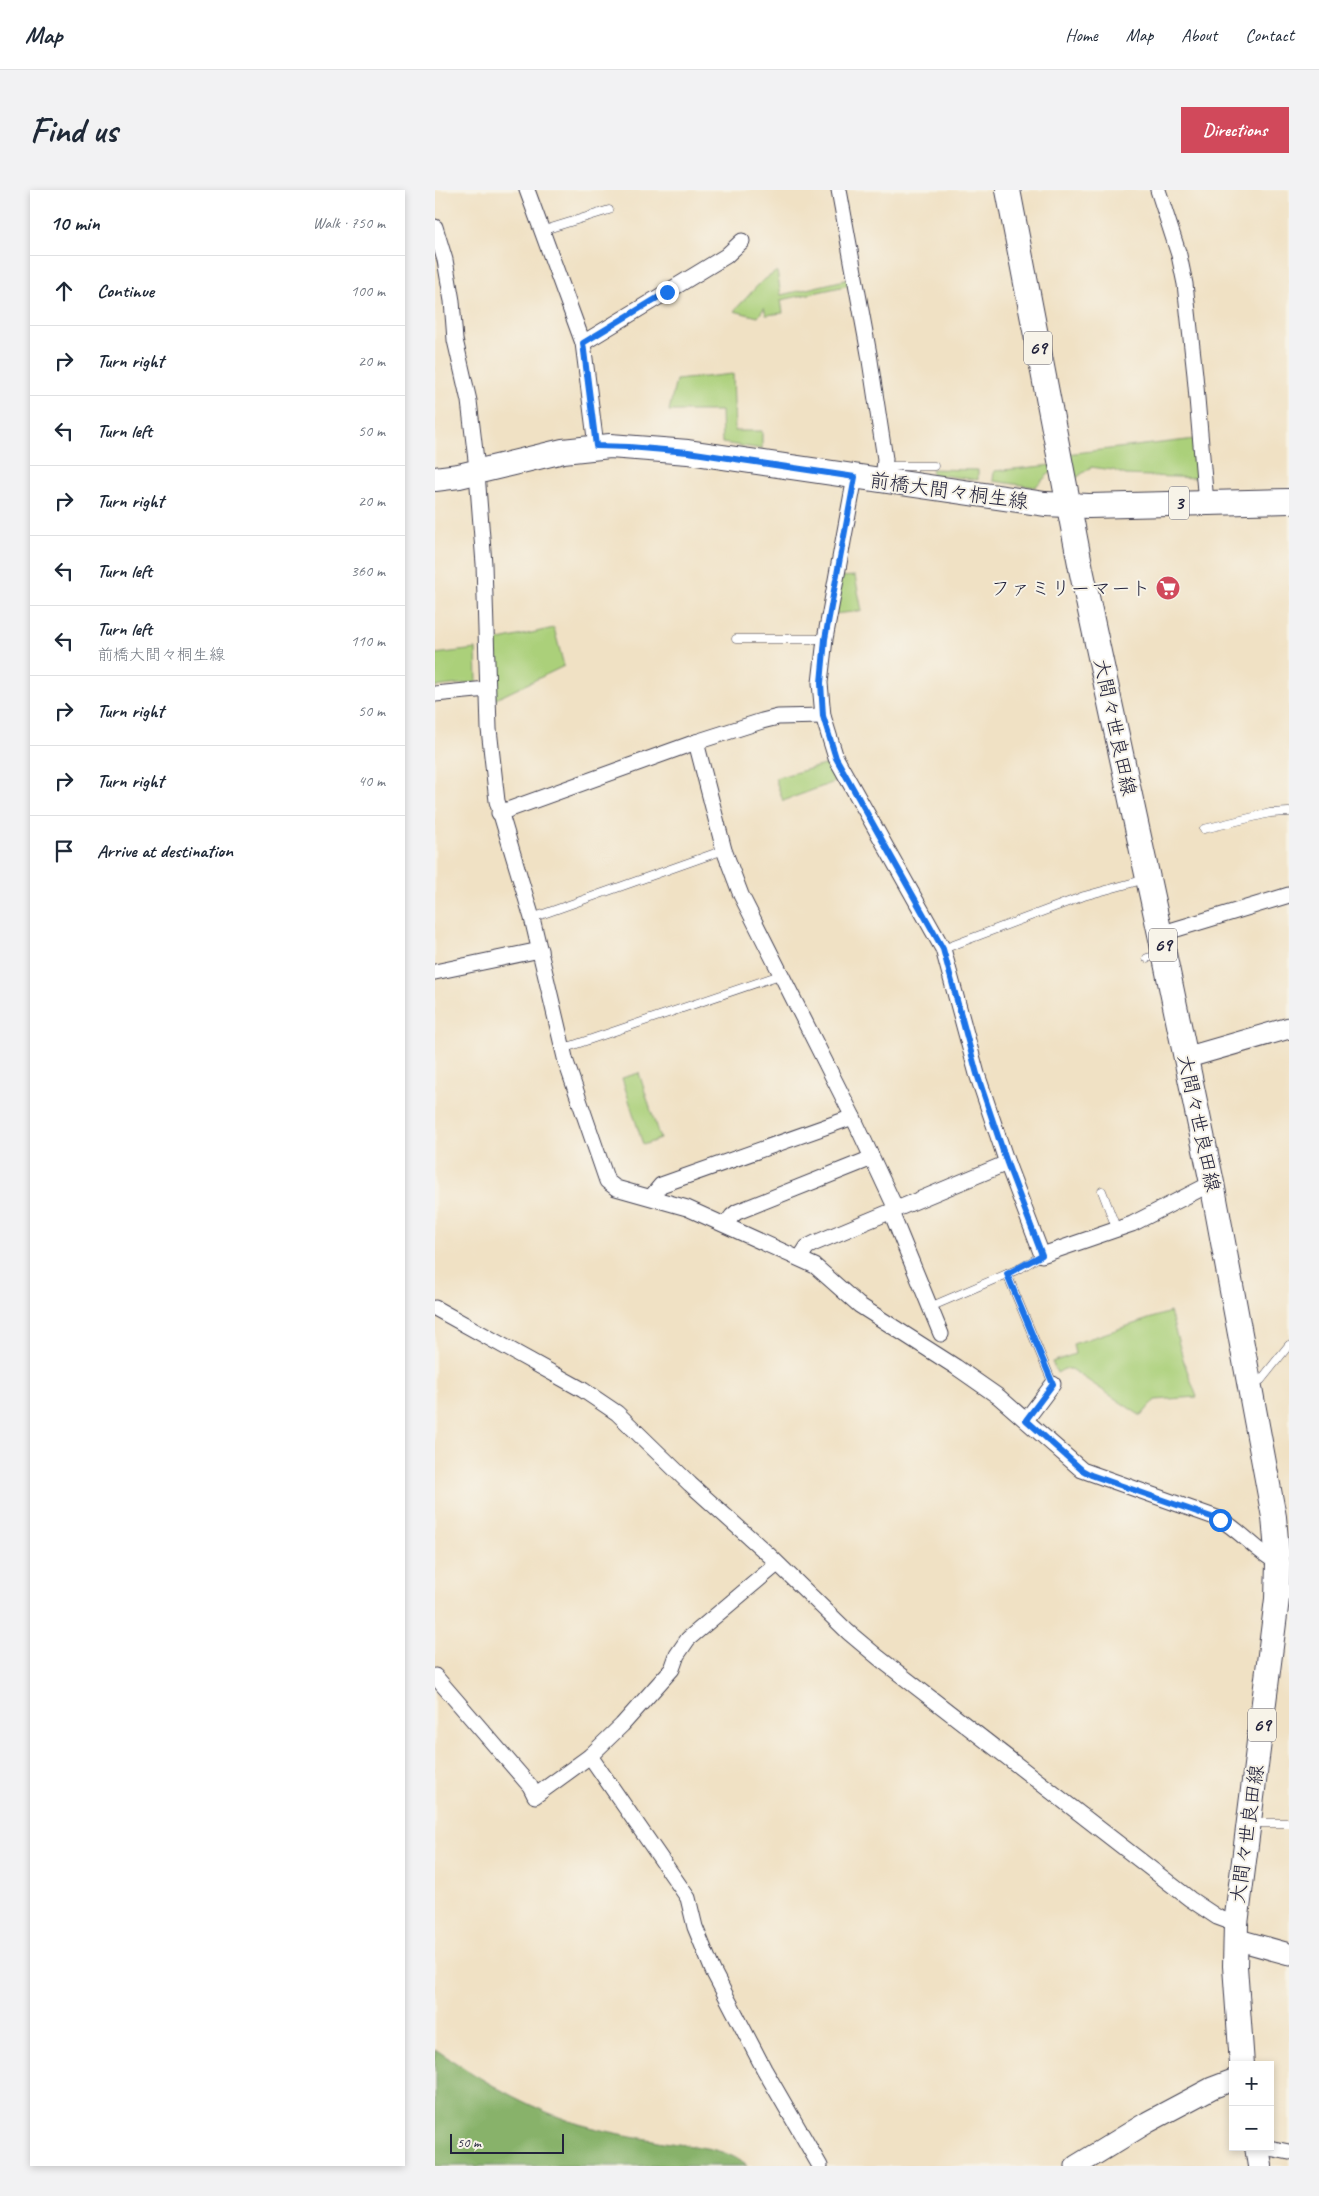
<!DOCTYPE html>
<html lang="en">
<head>
<meta charset="utf-8">
<style>
	:root { --surface:#fff; --page:#f2f2f3; --text:#1f2937; --muted:#747a83; --line:#e0e1e3; --accent:#d1495b }
	body { margin:0; font-family:Caveat,"Klee One",sans-serif; background:var(--page); color:var(--text) }
	.controls { position:absolute; right:15px; bottom:15px; display:grid; overflow:hidden; border-radius:0px; box-shadow:0 2px 8px #0003 }
	.controls button { width:45px; height:45px; display:grid; place-items:center; padding:0; border:0; border-bottom:1px solid var(--line); background:var(--surface); color:var(--text); font:25px sans-serif }
	.scale { position:absolute; left:15px; bottom:12px; width:114px; box-sizing:border-box; padding-left:5px; border:2px solid #22223b; border-top:0; font-size:14px; line-height:18px; white-space:nowrap; color:#22223b; -webkit-text-stroke:4px #f7f3e8; paint-order:stroke }
	.stop { position:absolute; width:15px; height:15px; margin:-11px; border:4px solid #1a73e8; border-radius:50%; background:#fff }
	.stop.end { background:#1a73e8; border-color:#fff; box-shadow:0 1px 5px #0008 }
	.list { margin:0; padding:0; list-style:none }
	h2 { display:flex; justify-content:space-between; align-items:center; height:65px; margin:0; padding:0 20px; font-size:21px }
	h2 small { font-size:16px; font-weight:400; color:var(--muted) }
	.list li { display:grid; grid-template-columns:32px 1fr auto; gap:15px; align-items:center; box-sizing:border-box; height:70px; padding:0 20px; border-top:1px solid var(--line) }
	.list b { display:block; font-size:19px; white-space:nowrap }
	.list p { margin:0; font-size:16px; white-space:nowrap; color:var(--muted) }
	.list em { font-size:16px; font-style:normal; color:var(--muted) }
	.icon { flex:none; width:28px; height:28px; fill:none; stroke:currentColor; stroke-width:2; stroke-linecap:round; stroke-linejoin:round }
	.map { position:relative; flex:none; width:854px; height:1976px; overflow:hidden; border-radius:0px }
	header { display:flex; align-items:center; gap:30px; box-sizing:border-box; height:70px; padding:0 25px; background:var(--surface); border-bottom:1px solid var(--line) }
	header strong { font-size:24px }
	nav { display:flex; gap:28px; margin-inline-start:auto; font-size:18px }
	.intro { display:flex; align-items:center; justify-content:space-between; box-sizing:border-box; height:120px; padding:0 30px }
	h1 { margin:0; font-size:35px }
	.button { padding:12px 22px; border-radius:0px; background:var(--accent); color:#fff; font-size:18px; font-weight:700 }
	main { display:flex; gap:30px; padding:0 30px }
	aside { flex:1; background:var(--surface); border-radius:0px; box-shadow:0 2px 8px #0003 }
	.map>svg:first-child { display:block }
	.green { fill:#abd07a; stroke:#66795a }
	.forest { fill:#88b26a; stroke:#556a52 }
	.lines { fill:none; stroke-linecap:round; stroke-linejoin:round }
	.lane-casing { stroke:#413f50; stroke-width:9 }
	.street-casing { stroke:#413f50; stroke-width:17 }
	.secondary-casing { stroke:#413f50; stroke-width:23 }
	.primary-casing { stroke:#413f50; stroke-width:26 }
	.lane { stroke:#fff; stroke-width:8 }
	.street { stroke:#fff; stroke-width:15 }
	.secondary { stroke:#fff; stroke-width:21 }
	.primary { stroke:#fff; stroke-width:24 }
	.route { stroke:#1a73e8; stroke-width:6 }
	.labels { text-anchor:middle; dominant-baseline:central; stroke-width:4; stroke-linejoin:round; paint-order:stroke }
	.shield { fill:#f7f3e8; stroke:#62616f; stroke-width:1 }
	.shield-label { font-size:19px; font-weight:bold; fill:#22223b }
	.street-label { font-size:20px; fill:#22223b; stroke:#f7f3e8 }
	.poi-label { font-size:20px; fill:#22223b; stroke:#f7f3e8; text-anchor:end }
</style>
</head>
<body>
<header>
<strong>Map</strong>
<nav><a>Home</a><a>Map</a><a>About</a><a>Contact</a></nav>
</header>
<div class="intro"><h1>Find us</h1><a class="button">Directions</a></div>
<main>
<aside>
<h2>10 min<small>Walk · 750 m</small></h2>
<ul class="list">
<li><svg class="icon" aria-label="ahead" viewBox="0 0 24 24"><path d="M12 20V5M6 11l6-6 6 6"/></svg><div><b>Continue</b></div><em>100 m</em></li>
<li><svg class="icon" aria-label="right" viewBox="0 0 24 24"><path d="M7 20v-9h11M14 6l5 5-5 5"/></svg><div><b>Turn right</b></div><em>20 m</em></li>
<li><svg class="icon" aria-label="left" viewBox="0 0 24 24"><path d="M17 20v-9H6M10 6l-5 5 5 5"/></svg><div><b>Turn left</b></div><em>50 m</em></li>
<li><svg class="icon" aria-label="right" viewBox="0 0 24 24"><path d="M7 20v-9h11M14 6l5 5-5 5"/></svg><div><b>Turn right</b></div><em>20 m</em></li>
<li><svg class="icon" aria-label="left" viewBox="0 0 24 24"><path d="M17 20v-9H6M10 6l-5 5 5 5"/></svg><div><b>Turn left</b></div><em>360 m</em></li>
<li><svg class="icon" aria-label="left" viewBox="0 0 24 24"><path d="M17 20v-9H6M10 6l-5 5 5 5"/></svg><div><b>Turn left</b><p>前橋大間々桐生線</p></div><em>110 m</em></li>
<li><svg class="icon" aria-label="right" viewBox="0 0 24 24"><path d="M7 20v-9h11M14 6l5 5-5 5"/></svg><div><b>Turn right</b></div><em>50 m</em></li>
<li><svg class="icon" aria-label="right" viewBox="0 0 24 24"><path d="M7 20v-9h11M14 6l5 5-5 5"/></svg><div><b>Turn right</b></div><em>40 m</em></li>
<li><svg class="icon" aria-label="arrive" viewBox="0 0 24 24"><path d="M6 21V4h12l-3 4 3 4H6"/></svg><div><b>Arrive at destination</b></div></li>
</ul>
</aside>
<div class="map">
<svg width="854" height="1976" viewBox="0 0 854 1976">
	<rect width="100%" height="100%" fill="#f7f3e8"/>
	<filter id="ink" filterUnits="userSpaceOnUse"><feTurbulence type="fractalNoise" baseFrequency=".02" numOctaves="2"/><feDisplacementMap in="SourceGraphic" scale="10" xChannelSelector="R" yChannelSelector="G"/><feConvolveMatrix kernelMatrix="1 2 1 2 8 2 1 2 1" color-interpolation-filters="sRGB"/></filter>
	<filter id="wash" filterUnits="userSpaceOnUse"><feTurbulence type="fractalNoise" baseFrequency=".0096" numOctaves="4" result="noise"/><feDisplacementMap in="SourceGraphic" scale="20" xChannelSelector="R" yChannelSelector="G"/><feGaussianBlur stdDeviation="1.12" result="paint"/><feColorMatrix in="noise" values="0 0 0 0 0 0 0 0 0 0 0 0 0 0 0 0 0 1.4 0 .05"/><feComposite in="paint" operator="in"/></filter>
	<g filter="url(#wash)">
		<rect width="100%" height="100%" fill="#f0e1c4"/>
		<!-- green -->
		<g class="green">
			<polygon points="342,81 346,105 414,89 415,95 346,110 348,123 331,125 329,118 323,127 299,121 326,92"/>
			<polygon points="298,184 300,241 327,241 327,259 287,253 286,221 234,221 241,190"/>
			<polygon points="761,249 764,288 691,285 678,280 656,277 641,288 636,289 631,264"/>
			<polygon points="617,275 618,280 600,297 558,291 559,281"/>
			<polygon points="496,279 543,280 543,290 497,284"/>
			<polygon points="420,386 427,421 399,424 405,387"/>
			<polygon points="119,438 129,476 59,510 56,452"/>
			<polygon points="41,459 42,492 0,497 0,464"/>
			<polygon points="397,573 405,590 348,611 340,588"/>
			<polygon points="204,883 225,949 208,955 187,888"/>
			<polygon points="735,1122 749,1172 762,1207 720,1210 706,1226 636,1179 629,1179 622,1183 617,1172 640,1164 638,1154"/>
		</g>
		<!-- forest -->
		<path class="forest" d="M0,1859c46,31 91,58 144,75 28,8 57,13 85,18 28,5 61,4 83,24h-312z"/>
	</g>
	<g filter="url(#ink)">
		<g class="lines">
			<defs>
				<g id="lane">
					<polyline points="106,41 174,20"/>
					<polyline points="450,276 499,276"/>
					<polyline points="301,449 390,449"/>
					<polyline points="769,639 835,623 854,622"/>
					<polyline points="97,728 289,660"/>
					<polyline points="508,759 649,706 711,689"/>
					<polyline points="712,768 727,764"/>
					<polyline points="127,859 345,785"/>
					<polyline points="667,1001 682,1040"/>
					<polyline points="572,1084 618,1194"/>
					<polyline points="495,1117 586,1078 607,1065"/>
					<polyline points="817,1195 826,1190 854,1155"/>
					<polyline points="817,1633 854,1633"/>
				</g>
				<g id="street">
					<polyline points="92,0 148,153 161,256"/>
					<polyline points="404,0 434,164 450,269 448,292"/>
					<polyline points="723,0 744,65 750,94 760,185 771,313"/>
					<path d="M0,37l10,33 7,41 3,39 14,61 7,59 8,104 5,165 8,72 35,117 34,144 41,119 9,7 71,20 128,58 44,39 97,62 43,30 83,73 138,49c21,12 36,32 58,44"/>
					<polyline points="148,153 291,66 307,51"/>
					<polyline points="420,287 390,449 385,493 388,526 401,568 508,759 542,884 572,973 607,1065 697,1034 777,993"/>
					<polyline points="0,504 52,499"/>
					<polyline points="261,552 289,660 306,705 418,927 461,1019"/>
					<polyline points="64,623 261,552 327,531 343,527 388,526"/>
					<polyline points="725,744 854,705"/>
					<polyline points="0,782 105,760"/>
					<polyline points="216,1007 226,995 418,927"/>
					<polyline points="456,1022 506,1144"/>
					<polyline points="291,1034 297,1026 302,1022 437,968"/>
					<polyline points="365,1068 372,1057 380,1053 572,973"/>
					<polyline points="0,1118 148,1200 182,1223 255,1294 334,1365 413,1442 444,1468 755,1709 782,1727 801,1734"/>
					<polyline points="591,1230 618,1194"/>
					<polyline points="0,1486 95,1596 100,1606 155,1566 187,1535 237,1479 242,1465 253,1449 342,1374"/>
					<polyline points="155,1566 253,1708 260,1737 278,1781 329,1879 385,1976"/>
					<polyline points="822,1960 834,1958 854,1962"/>
				</g>
				<g id="secondary">
					<polyline points="750,868 854,838"/>
					<polyline points="800,1749 854,1764"/>
					<polyline points="641,1976 713,1932 777,1898 798,1890"/>
				</g>
				<g id="primary">
					<polyline points="573,0 646,379 725,744 777,993 839,1327 843,1373 842,1409 801,1734 800,1776 807,1875"/>
					<polyline points="0,289 24,286 128,261 175,256 253,262 610,314 654,316 854,311"/>
					<polyline points="822,1957 825,1976"/>
				</g>
			</defs>
			<!-- lane casing -->
			<use href="#lane" class="lane-casing"/>
			<!-- street casing -->
			<use href="#street" class="street-casing"/>
			<!-- secondary casing -->
			<use href="#secondary" class="secondary-casing"/>
			<!-- primary casing -->
			<use href="#primary" class="primary-casing"/>
			<!-- lane -->
			<use href="#lane" class="lane"/>
			<!-- street -->
			<use href="#street" class="street"/>
			<!-- secondary -->
			<use href="#secondary" class="secondary"/>
			<!-- primary -->
			<use href="#primary" class="primary"/>
		</g>
	</g>
	<g class="lines" filter="url(#ink)">
		<!-- route -->
		<polyline class="route" points="232,102 148,153 161,256 194,257 253,262 420,287 390,449 386,493 388,526 401,568 508,759 542,884 572,973 607,1065 572,1084 618,1194 591,1230 647,1280 656,1285 785,1330"/>
	</g>
	<!-- icons -->
	<defs>
		<symbol id="supermarket-disc" viewBox="-11 -11 22 22"><circle r="9.5" fill="#d1495b" stroke="#f7f3e8"/><path d="M-6-5.5h2.5l.6 2H6L4.5 2H-2.5L-4.4-4H-6ZM-1.5 3.2a1.3 1.3 0 1 0 .1 0ZM3 3.2a1.3 1.3 0 1 0 .1 0Z" fill="#fff"/></symbol>
	</defs>
	<g fill-rule="evenodd">
		<use href="#supermarket-disc" x="719" y="384" width="28" height="28"/>
	</g>
	<g class="labels">
		<!-- shield labels -->
		<g class="shield">
			<rect x="589" y="141.5" width="28" height="33" rx="4"/>
			<rect x="734" y="296.5" width="20" height="33" rx="4"/>
			<rect x="714" y="738.5" width="28" height="33" rx="4"/>
			<rect x="813" y="1518.5" width="28" height="33" rx="4"/>
		</g>
		<g class="shield-label">
			<text x="603" y="158">69</text>
			<text x="744" y="313">3</text>
			<text x="728" y="755">69</text>
			<text x="827" y="1535">69</text>
		</g>
		<!-- street labels -->
		<g class="street-label">
			<text transform="translate(514 301) rotate(8)">前橋大間々桐生線</text>
			<text transform="translate(680 537) rotate(78)">大間々世良田線</text>
			<text transform="translate(764 933) rotate(78)">大間々世良田線</text>
			<text transform="translate(812 1644) rotate(-82)">大間々世良田線</text>
		</g>
		<!-- poi labels -->
		<g class="poi-label">
			<text x="716" y="398">ファミリーマート</text>
		</g>
	</g>
</svg>
<div class="controls">
<button>+</button>
<button>−</button>
</div>
<div class="scale">50 m</div>
<div class="stop" style="left:785px;top:1330px"></div>
<div class="stop end" style="left:232px;top:102px"></div>
</div>
</main>
</body>
</html>
